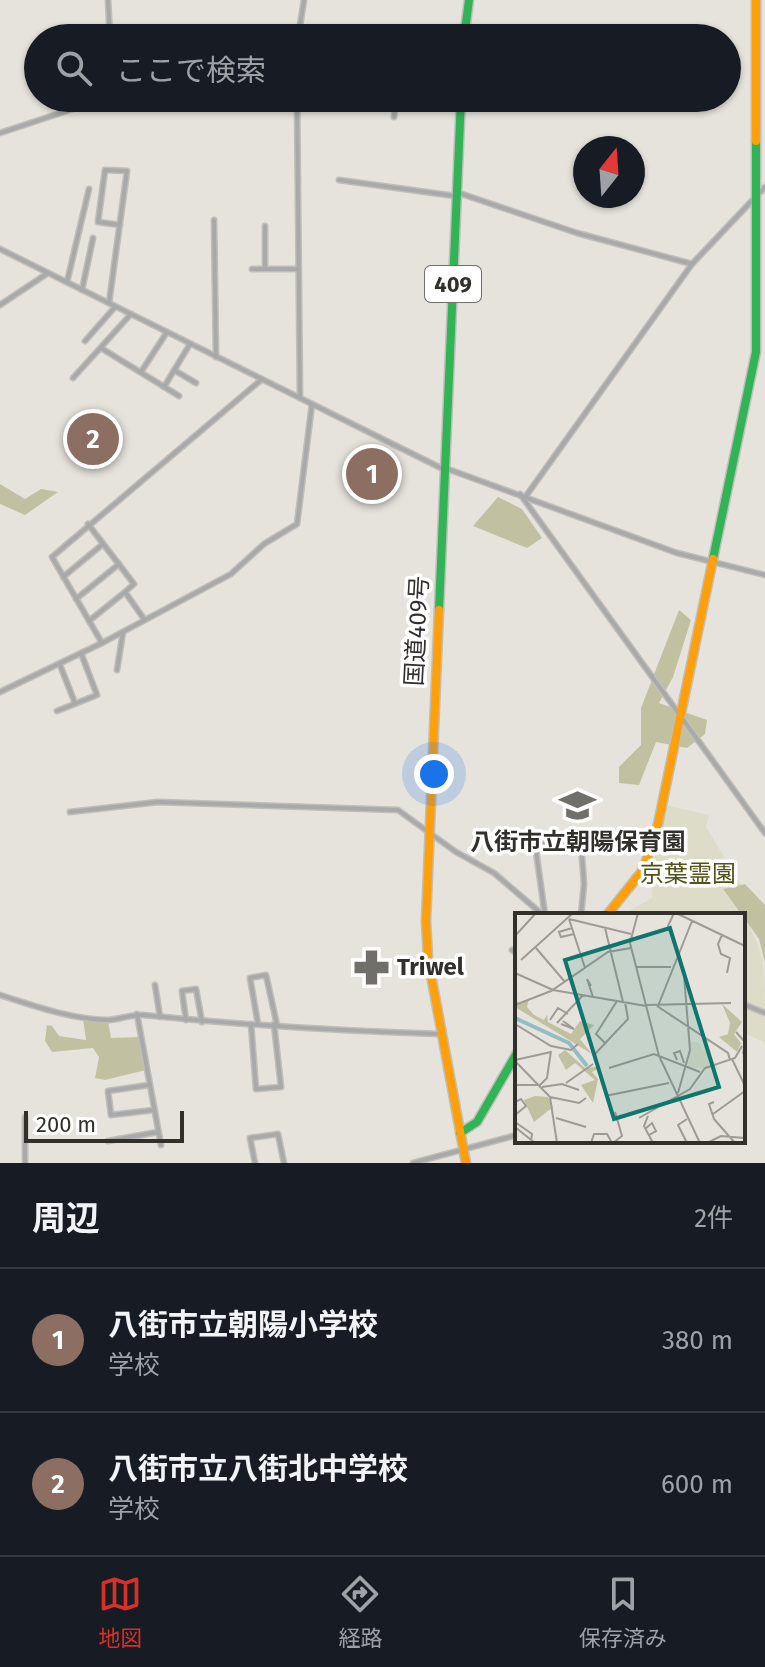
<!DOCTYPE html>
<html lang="ja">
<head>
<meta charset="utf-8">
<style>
	:root { --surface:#171b24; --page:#20242c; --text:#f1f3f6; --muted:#9ea1a6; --line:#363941; --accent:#d93025 }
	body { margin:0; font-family:"Fira Sans","Noto Sans JP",sans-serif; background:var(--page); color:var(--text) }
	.compass { position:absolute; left:573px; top:136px; width:72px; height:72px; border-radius:50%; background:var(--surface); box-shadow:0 2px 6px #0004; rotate:17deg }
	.scale { position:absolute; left:24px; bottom:20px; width:160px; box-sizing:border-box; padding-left:8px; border:4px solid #32302b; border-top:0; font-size:22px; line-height:28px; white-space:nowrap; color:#32302b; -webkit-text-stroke:6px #fff; paint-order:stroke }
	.you { position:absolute; left:434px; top:774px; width:28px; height:28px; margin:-20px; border:6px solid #fff; border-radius:50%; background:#1a73e8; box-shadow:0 0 0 12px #1a73e833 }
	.badge { display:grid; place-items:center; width:52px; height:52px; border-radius:50%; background:var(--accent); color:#fff; font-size:26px; font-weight:700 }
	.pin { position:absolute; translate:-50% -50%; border:4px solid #fff; box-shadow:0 2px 8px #0006 }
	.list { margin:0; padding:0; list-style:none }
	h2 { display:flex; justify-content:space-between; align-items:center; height:104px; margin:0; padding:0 32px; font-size:34px }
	h2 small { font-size:26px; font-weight:400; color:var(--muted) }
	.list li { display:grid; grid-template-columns:52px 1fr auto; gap:24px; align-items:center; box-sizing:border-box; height:144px; padding:0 32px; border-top:2px solid var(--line) }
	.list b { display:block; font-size:30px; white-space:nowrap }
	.list p { margin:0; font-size:26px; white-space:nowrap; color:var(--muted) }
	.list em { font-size:26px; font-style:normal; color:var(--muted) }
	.icon { flex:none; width:44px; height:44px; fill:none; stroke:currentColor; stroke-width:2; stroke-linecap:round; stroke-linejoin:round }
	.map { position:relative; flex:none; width:765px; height:1163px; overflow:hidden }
	.search { position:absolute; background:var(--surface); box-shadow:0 2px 6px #0004; left:24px; right:24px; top:24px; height:88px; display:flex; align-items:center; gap:20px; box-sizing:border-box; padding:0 28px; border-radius:44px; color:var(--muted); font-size:30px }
	.sheet { height:392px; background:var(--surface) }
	nav { display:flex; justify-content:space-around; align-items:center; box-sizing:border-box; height:112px; border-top:2px solid var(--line); background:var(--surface); font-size:22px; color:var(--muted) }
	nav a { display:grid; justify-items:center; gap:4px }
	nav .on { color:var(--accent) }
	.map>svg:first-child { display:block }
	.green { fill:#dcdcc8 }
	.forest { fill:#c1c1a2 }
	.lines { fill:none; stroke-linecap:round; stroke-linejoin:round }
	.street-casing { stroke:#c1beb9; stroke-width:7 }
	.fast-casing { stroke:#c1beb9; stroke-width:11 }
	.slow-casing { stroke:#c1beb9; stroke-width:11 }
	.street { stroke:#a8a9a9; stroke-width:4 }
	.fast { stroke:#30b455; stroke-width:8 }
	.slow { stroke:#ff9f0a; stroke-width:8 }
	.labels { text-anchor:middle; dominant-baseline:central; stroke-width:7; stroke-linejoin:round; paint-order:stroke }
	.shield { fill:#fff; stroke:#706e6b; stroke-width:2 }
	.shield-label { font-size:22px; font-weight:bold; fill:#32302b }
	.street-label { font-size:24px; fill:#32302b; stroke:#fff }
	.poi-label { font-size:24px; font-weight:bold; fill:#32302b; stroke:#fff }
	.park-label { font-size:24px; fill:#505218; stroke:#fff }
	.inset-river { fill:none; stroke:#91bdc4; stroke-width:4 }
	.inset-road { fill:none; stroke:#9e9b95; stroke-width:2 }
	.view { fill:#0f766e; fill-opacity:0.15; stroke:#0f766e; stroke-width:4 }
	.inset-edge { fill:none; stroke:#32302b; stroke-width:4 }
</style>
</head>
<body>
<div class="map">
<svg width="765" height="1163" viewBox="0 0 765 1163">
	<rect width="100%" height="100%" fill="#e6e3dc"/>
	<!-- green -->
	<g class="green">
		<polygon points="665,805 709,815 706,827 741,885 723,890 741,915 622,915 652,898 650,870"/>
		<path d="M743,917c22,33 22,55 22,94l-22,-10z"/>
		<polygon points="743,1005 765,1015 765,1043 743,1032"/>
	</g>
	<!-- forest -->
	<g class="forest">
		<polygon points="0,484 25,499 41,489 58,492 25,515 0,504"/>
		<polygon points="498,497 522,509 542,538 527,548 473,526"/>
		<polygon points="679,610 691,620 673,677 659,703 707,720 705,734 687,748 656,742 639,785 619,783 619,767 641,745 641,708"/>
		<polygon points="745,884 765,905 765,963 759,939 723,889"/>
		<polygon points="83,1019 108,1021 111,1038 140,1037 146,1070 105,1080 95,1078 99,1057 93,1048 52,1052 45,1041 47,1025 52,1026 59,1036 86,1040"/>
	</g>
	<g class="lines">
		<defs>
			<g id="street">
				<polyline points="108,0 110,38"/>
				<polyline points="294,38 307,38"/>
				<polyline points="298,38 304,0"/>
				<polyline points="297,98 300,398"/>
				<polyline points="394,117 396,98"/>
				<polyline points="0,133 106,98"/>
				<polyline points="339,180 455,196"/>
				<polyline points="459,193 577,233 692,264"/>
				<polyline points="214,220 216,357"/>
				<polyline points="265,226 265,268"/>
				<polyline points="0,249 445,470"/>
				<polyline points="252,269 298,269"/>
				<polyline points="67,282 89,189"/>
				<polyline points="82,290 93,238"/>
				<polyline points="109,303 127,171 105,170 98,222 120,225"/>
				<polyline points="0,305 48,273"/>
				<polyline points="85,341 115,307"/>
				<polyline points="101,348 179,396"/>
				<polyline points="174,370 196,383"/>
				<polyline points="141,372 167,332"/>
				<polyline points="73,378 131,314"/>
				<polyline points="164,387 190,344"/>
				<polyline points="445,468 677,553 765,575"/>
				<polyline points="520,494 765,833"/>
				<polyline points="526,496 692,264 765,187"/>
				<polyline points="88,524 134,584 125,592 144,619"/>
				<polyline points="63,577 103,544"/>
				<polyline points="76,599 119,564"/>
				<polyline points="89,621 125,592"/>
				<polyline points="102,643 52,557 261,380"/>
				<polyline points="60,665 75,703"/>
				<polyline points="117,670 123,632"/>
				<polyline points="0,692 102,643 231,574 264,544 297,524 312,404"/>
				<polyline points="57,711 97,695 81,653"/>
				<polyline points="70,812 158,802 398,810 456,852 494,873 543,915"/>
				<polyline points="545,915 535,844 581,844 584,884 581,915"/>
				<polyline points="512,950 517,954"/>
				<polyline points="155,985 160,1017"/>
				<path d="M0,995c35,11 70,24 107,25 12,0 23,-6 36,-5 99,10 197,16 297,19"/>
				<polyline points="743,1004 765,1013"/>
				<polyline points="137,1014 161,1145"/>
				<polyline points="186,1020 182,991 196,989 202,1022"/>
				<polyline points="251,1024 256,1089 281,1087 274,1024"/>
				<polyline points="258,1024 250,978 266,975 277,1025"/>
				<polyline points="149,1085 108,1091 111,1115 154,1110"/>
				<polyline points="25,1117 25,1163"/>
				<polyline points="108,1141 158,1132"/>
				<polyline points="255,1163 250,1138 278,1134 284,1163"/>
				<polyline points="413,1163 517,1135"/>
			</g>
			<g id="fast">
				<polyline points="464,38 469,0"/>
				<polyline points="713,559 756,352 756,141"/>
				<polyline points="439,610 461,98"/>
				<polyline points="460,1133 477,1122 517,1053"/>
			</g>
			<g id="slow">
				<polyline points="756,0 756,141"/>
				<polyline points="439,610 426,921 428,959 466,1163"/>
				<polyline points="607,915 643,870 657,829 713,559"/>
			</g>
		</defs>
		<!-- street casing -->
		<use href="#street" class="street-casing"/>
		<!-- fast casing -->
		<use href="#fast" class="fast-casing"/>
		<!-- slow casing -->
		<use href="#slow" class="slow-casing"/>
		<!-- street -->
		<use href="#street" class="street"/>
		<!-- fast -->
		<use href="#fast" class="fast"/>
		<!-- slow -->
		<use href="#slow" class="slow"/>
	</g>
	<!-- icons -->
	<defs>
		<symbol id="school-bare" viewBox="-9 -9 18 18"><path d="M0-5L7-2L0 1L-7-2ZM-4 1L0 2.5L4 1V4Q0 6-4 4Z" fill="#716f69" stroke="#fff" stroke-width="2.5" paint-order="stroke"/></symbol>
		<symbol id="pharmacy-bare" viewBox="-9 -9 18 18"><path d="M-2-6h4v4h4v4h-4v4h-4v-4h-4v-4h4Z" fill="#716f69" stroke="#fff" stroke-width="2.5" paint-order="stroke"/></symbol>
	</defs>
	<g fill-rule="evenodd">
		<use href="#school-bare" x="552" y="780" width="51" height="51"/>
		<use href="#pharmacy-bare" x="346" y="942" width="51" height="51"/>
	</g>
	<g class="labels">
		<!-- shield labels -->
		<rect class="shield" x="425" y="266" width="56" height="36" rx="6"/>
		<g class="shield-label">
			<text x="453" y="284">409</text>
		</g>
		<!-- street labels -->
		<g class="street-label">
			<text transform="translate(417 631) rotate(-87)">国道409号</text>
		</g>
		<!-- poi labels -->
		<g class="poi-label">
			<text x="578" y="842">八街市立朝陽保育園</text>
			<text x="397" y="967" text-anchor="start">Triwel</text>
		</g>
		<!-- park labels -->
		<g class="park-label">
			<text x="688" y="874">京葉霊園</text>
		</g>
	</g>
	<!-- overview -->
	<g transform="translate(515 913)">
		<rect width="230" height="230" fill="#e6e3dc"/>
		<path d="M175,129h7l24,28 -33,-3z" fill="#dcdcc8"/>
		<path d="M14,86l-2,8 7,8 10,5 3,-5 1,7 23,12 9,-13 14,4 -14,14 12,15 -77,-47v-7l6,4zM207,91l20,18 -8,12 7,9 -4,9 -18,-15 9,-3 2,-11zM50,137l20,18 11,-1 2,2 -6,3 6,7 -5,24 -12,-18 14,-5 -20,-17 -9,7 -8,-15zM20,183l13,1 5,10 -19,15 -10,-22z" fill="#c1c1a2"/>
		<path class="inset-river" d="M0,105l54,25 18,23"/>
		<path class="inset-road" d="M123,0l-8,30 29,113 41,87M159,0l-6,13 16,50 6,74 -12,43M161,0l69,33M54,6l62,15M54,6l16,49M57,15l-13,4 2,5 13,-3M90,15l18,74M207,22l-4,9 3,10 9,4 -3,15M0,23l21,-23M21,35l29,34M6,47l52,-47M121,54h35M0,60l38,17 93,16M76,73l-4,-7 6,18M0,92l36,-14 57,-39 23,-4M131,92l85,-2M142,93l71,47 2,7M143,93l34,-85M35,107l8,-12 10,6M42,110l26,-28M0,111l36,22 20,4 7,-6M46,111l13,5 -11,-8M221,119l9,10 -2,12M91,131l-10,-10 21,-33M79,142l34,-36 -3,-17M217,146l13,27M0,147l36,-8M162,147l-3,-7 6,-2 4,12M0,148l35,36 7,46M94,155l45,-14 46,18M51,170l27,-19M0,172h25l7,-7 4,-27M27,174l20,-3 17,6M90,183l64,-13M35,184l29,6 7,-5M0,189l6,-3 5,7 -11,9M199,189l-5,2 5,15 21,24M198,201l32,-23M133,203l-4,10 9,17M41,205l30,9M124,205l51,-29 15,-21 30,-10 7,-12M0,209l17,12 -1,9M0,214l20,16M130,216l7,-6 4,8 -7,4M76,230l3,-9h13l5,9M98,230l9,-7 -7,-24M172,230l-9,-18 9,-6M192,230l14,-7 24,2"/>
		<path class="view" d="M155,15l49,159 -105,32 -49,-159z"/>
		<rect width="230" height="230" class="inset-edge"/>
	</g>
</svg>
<svg class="compass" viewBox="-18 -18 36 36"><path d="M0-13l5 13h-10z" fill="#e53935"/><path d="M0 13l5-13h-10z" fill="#9ea1a6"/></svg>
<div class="scale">200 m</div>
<div class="you"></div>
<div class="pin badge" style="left:372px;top:474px;background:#8d6e63">1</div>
<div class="pin badge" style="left:93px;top:439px;background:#8d6e63">2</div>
<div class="search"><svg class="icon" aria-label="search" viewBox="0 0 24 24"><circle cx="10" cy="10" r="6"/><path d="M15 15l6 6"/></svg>ここで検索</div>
</div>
<section class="sheet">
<h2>周辺<small>2件</small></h2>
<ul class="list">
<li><span class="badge" style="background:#8d6e63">1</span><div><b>八街市立朝陽小学校</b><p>学校</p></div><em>380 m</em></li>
<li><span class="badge" style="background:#8d6e63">2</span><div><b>八街市立八街北中学校</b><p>学校</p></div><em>600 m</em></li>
</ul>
</section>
<nav>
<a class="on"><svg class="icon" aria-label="map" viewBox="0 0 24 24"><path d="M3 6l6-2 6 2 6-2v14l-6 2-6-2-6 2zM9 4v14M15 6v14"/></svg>地図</a>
<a><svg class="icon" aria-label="directions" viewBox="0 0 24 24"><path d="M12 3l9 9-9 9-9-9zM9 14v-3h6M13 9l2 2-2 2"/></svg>経路</a>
<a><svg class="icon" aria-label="saved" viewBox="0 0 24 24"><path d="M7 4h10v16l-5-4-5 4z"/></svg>保存済み</a>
</nav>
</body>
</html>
